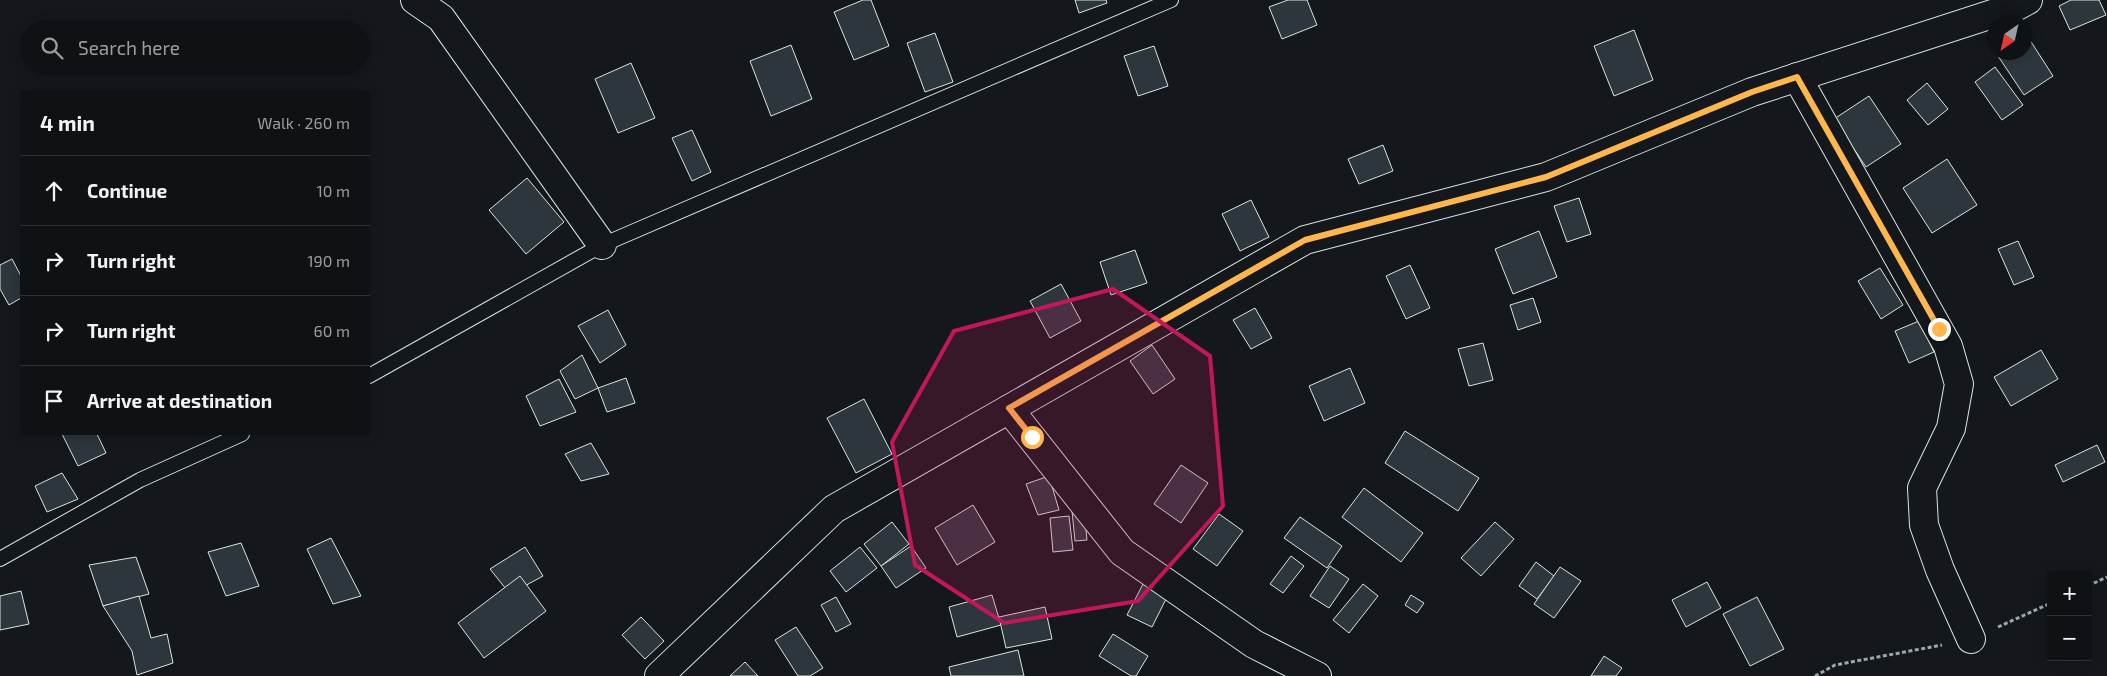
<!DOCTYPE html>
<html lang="en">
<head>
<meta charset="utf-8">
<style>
	:root { --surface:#0f1215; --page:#181b1e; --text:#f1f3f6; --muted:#9b9ea0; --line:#2f3234 }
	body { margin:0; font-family:"Exo 2",sans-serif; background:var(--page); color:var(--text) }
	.controls { position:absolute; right:15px; bottom:15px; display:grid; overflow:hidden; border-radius:0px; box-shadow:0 2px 12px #0003 }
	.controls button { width:45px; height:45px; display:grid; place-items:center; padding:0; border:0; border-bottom:1px solid var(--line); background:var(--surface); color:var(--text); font:25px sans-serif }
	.compass { position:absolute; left:1987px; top:15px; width:45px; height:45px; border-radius:50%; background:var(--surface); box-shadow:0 2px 12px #0003; rotate:214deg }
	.stop { position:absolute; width:15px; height:15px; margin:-11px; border:4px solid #ffb74d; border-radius:50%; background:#fff }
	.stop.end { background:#ffb74d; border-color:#fff; box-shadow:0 1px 5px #0008 }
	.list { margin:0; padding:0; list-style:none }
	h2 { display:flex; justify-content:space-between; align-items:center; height:65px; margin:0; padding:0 20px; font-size:21px }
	h2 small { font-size:16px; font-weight:400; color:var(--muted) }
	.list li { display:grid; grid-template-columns:32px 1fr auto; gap:15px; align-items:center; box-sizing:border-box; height:70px; padding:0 20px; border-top:1px solid var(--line) }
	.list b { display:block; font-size:19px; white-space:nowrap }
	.list em { font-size:16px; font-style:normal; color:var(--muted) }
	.icon { flex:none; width:28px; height:28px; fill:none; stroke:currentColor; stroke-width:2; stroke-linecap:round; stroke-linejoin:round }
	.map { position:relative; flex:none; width:2107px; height:676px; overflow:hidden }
	.search { position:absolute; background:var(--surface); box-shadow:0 2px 12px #0003; left:20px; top:20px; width:350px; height:55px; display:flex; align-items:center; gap:12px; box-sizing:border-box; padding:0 18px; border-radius:28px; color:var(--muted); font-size:19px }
	.panel { position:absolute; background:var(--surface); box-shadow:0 2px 12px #0003; left:20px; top:90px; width:350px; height:345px; border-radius:0px }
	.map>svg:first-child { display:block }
	.building { fill:#2c363c; stroke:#d8e6dc }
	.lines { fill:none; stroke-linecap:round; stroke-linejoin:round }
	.service-casing { stroke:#d8e6dc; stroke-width:16 }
	.minor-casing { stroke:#d8e6dc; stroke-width:30 }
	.path { stroke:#9da8a2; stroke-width:3; stroke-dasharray:4 2.5; stroke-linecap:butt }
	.service { stroke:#14181c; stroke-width:14 }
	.minor { stroke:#14181c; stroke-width:28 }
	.route { stroke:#ffb74d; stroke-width:6 }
	.marked { fill:#c2185b; fill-opacity:0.2; stroke:#c2185b; stroke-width:4; stroke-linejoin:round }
</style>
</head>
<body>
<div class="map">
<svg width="2107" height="676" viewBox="0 0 2107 676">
	<rect width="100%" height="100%" fill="#14181c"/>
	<!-- building -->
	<g class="building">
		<polygon points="863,0 871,0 889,46 854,60 834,12"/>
		<polygon points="1075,0 1106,0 1107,3 1079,13"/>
		<polygon points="1288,0 1307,0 1317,25 1282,39 1269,7"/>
		<polygon points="2071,0 2099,0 2106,15 2070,30 2059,6"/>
		<polygon points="1634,30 1653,80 1614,96 1594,46"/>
		<polygon points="935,33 953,82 925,92 907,43"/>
		<polygon points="2028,37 2053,76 2024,95 1998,56 2003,52 2024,52 2024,39"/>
		<polygon points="791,45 812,99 771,116 750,61"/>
		<polygon points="1154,46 1168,86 1138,96 1124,56"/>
		<polygon points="631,63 655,118 618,133 595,79"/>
		<polygon points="1995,67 2023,105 2002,120 1975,82"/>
		<polygon points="1927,83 1948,109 1928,125 1907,100"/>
		<polygon points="1869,96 1901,144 1866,167 1834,119"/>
		<polygon points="692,130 711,172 692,181 672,138"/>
		<polygon points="1383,145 1393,171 1359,184 1348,159"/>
		<polygon points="1947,159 1977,205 1932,233 1903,188"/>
		<polygon points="527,178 564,222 526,254 489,210"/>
		<polygon points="1579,198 1591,234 1567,242 1554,206"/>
		<polygon points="1251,200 1269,237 1240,251 1222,214"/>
		<polygon points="1539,231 1557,277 1513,294 1495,249"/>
		<polygon points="2018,241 2034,277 2014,285 1998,249"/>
		<polygon points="1135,250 1147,283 1111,295 1100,262"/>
		<polygon points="12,259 21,276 21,298 9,305 0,289 0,265"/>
		<polygon points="1410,265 1430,308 1406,319 1386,276"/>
		<polygon points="1880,268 1903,305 1881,319 1858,281"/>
		<polygon points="1061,284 1081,321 1050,338 1030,301"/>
		<polygon points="1533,298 1541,322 1518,330 1510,305"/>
		<polygon points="1255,308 1272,338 1251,349 1233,320"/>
		<polygon points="608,310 626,345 600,363 578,326"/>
		<polygon points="1919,321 1934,352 1909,363 1895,331"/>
		<polygon points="1483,343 1493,380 1469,386 1458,349"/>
		<polygon points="1152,345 1175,379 1153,394 1130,361"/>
		<polygon points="2041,350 2058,379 2011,406 1994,377"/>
		<polygon points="582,355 598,388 575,399 560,371"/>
		<polygon points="1350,368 1365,403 1324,421 1309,386"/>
		<polygon points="626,378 635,403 607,412 598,388"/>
		<polygon points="559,379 576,412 540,426 526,396"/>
		<polygon points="864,399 892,454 856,473 827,418"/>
		<polygon points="1405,431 1479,478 1458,511 1385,463"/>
		<polygon points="62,434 97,434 106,453 78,466"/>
		<polygon points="591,443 609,474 581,481 565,454"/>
		<polygon points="2097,445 2105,462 2063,482 2055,465"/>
		<polygon points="1181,465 1208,483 1181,523 1154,504"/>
		<polygon points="62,473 78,499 47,512 35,486"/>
		<polygon points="1049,476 1059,510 1038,515 1026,484"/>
		<polygon points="1364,488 1423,533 1401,562 1342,517"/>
		<polygon points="973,505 995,542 957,565 935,528"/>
		<polygon points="1084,510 1087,540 1075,541 1072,511"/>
		<polygon points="1219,514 1243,531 1217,566 1193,549"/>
		<polygon points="1069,516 1073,550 1053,552 1050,518"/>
		<polygon points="1300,517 1342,546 1327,568 1284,538"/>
		<polygon points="892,522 909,544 881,566 864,544"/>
		<polygon points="1495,522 1514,539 1481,576 1461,558"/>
		<polygon points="331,538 361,596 333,604 307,549"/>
		<polygon points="241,543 259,586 226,596 208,552"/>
		<polygon points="911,546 926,568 896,588 881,566"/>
		<polygon points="525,547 543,576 510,594 490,569"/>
		<polygon points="860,547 877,568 846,592 830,571"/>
		<polygon points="1291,556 1304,566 1283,593 1270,584"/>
		<polygon points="136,557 149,594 103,606 89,565"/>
		<polygon points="1536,562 1554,576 1537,599 1519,586"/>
		<polygon points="1330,566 1349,579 1329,608 1310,596"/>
		<polygon points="1560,567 1581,581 1554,618 1534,604"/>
		<polygon points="520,576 546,611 484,658 458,623"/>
		<polygon points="1707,582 1721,608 1686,627 1672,600"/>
		<polygon points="1143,584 1167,597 1152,627 1127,615"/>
		<polygon points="1363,584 1378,596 1349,633 1333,620"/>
		<polygon points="21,591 29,624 0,630 0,596"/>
		<polygon points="992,595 1001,625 957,637 949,607"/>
		<polygon points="1411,595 1424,603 1417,613 1405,605"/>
		<polygon points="139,596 151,638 167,634 173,663 137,675 132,651 103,606"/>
		<polygon points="836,597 851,624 836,632 821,605"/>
		<polygon points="1757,597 1784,649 1750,666 1723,614"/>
		<polygon points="1045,607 1052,639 1006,648 999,617"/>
		<polygon points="641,617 664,641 645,659 622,635"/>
		<polygon points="796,627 823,668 810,676 798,676 775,640"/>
		<polygon points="1113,634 1148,656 1136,676 1131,676 1099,656"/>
		<polygon points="1018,650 1024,676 951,676 949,667"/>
		<polygon points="1604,656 1622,668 1616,676 1591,676"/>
		<polygon points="745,662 758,676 730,676"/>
	</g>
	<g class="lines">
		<defs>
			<g id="service">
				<polyline points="369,376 602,245 1171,0"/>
				<polyline points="0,559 140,480 242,434"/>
			</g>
			<g id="minor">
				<polyline points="415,0 441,18 602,245"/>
				<polyline points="1797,77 1948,346 1959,384 1951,428 1922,488 1924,525 1940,570 1971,639"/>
				<polyline points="1009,409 1122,552 1254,644 1317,676"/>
				<polyline points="659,676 834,509 1305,240 1546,177 1752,92 2017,6 2028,0"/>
			</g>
		</defs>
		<!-- service casing -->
		<use href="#service" class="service-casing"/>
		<!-- minor casing -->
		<use href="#minor" class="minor-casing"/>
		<!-- path -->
		<g class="path">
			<polyline points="2088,586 2107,577"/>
			<polyline points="1998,627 2051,603"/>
			<polyline points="1815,676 1835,665 1942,645"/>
		</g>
		<!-- service -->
		<use href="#service" class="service"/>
		<!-- minor -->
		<use href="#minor" class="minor"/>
	</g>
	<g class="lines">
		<!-- route -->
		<polyline class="route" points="1032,437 1009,408 1305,240 1546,177 1752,92 1797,77 1939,329"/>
	</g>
	<!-- marked area -->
	<path class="marked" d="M1113,289l97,67 13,150 -85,95 -134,22 -89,-58 -23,-123 62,-111z"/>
</svg>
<div class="controls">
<button>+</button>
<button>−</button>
</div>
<svg class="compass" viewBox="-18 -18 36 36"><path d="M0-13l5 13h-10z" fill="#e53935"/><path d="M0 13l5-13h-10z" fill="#9b9ea0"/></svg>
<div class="stop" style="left:1032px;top:437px"></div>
<div class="stop end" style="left:1939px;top:329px"></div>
<div class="search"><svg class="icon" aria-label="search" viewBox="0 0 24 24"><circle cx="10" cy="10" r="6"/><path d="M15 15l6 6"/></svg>Search here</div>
<section class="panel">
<h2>4 min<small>Walk · 260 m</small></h2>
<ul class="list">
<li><svg class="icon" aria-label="ahead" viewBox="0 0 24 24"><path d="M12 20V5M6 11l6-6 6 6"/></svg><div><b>Continue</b></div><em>10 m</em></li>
<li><svg class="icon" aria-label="right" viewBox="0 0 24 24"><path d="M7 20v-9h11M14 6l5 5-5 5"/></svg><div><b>Turn right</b></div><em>190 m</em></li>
<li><svg class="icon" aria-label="right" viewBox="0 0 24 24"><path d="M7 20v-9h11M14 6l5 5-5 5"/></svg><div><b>Turn right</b></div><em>60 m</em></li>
<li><svg class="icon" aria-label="arrive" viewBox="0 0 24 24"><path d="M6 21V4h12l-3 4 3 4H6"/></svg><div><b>Arrive at destination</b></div></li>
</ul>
</section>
</div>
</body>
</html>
